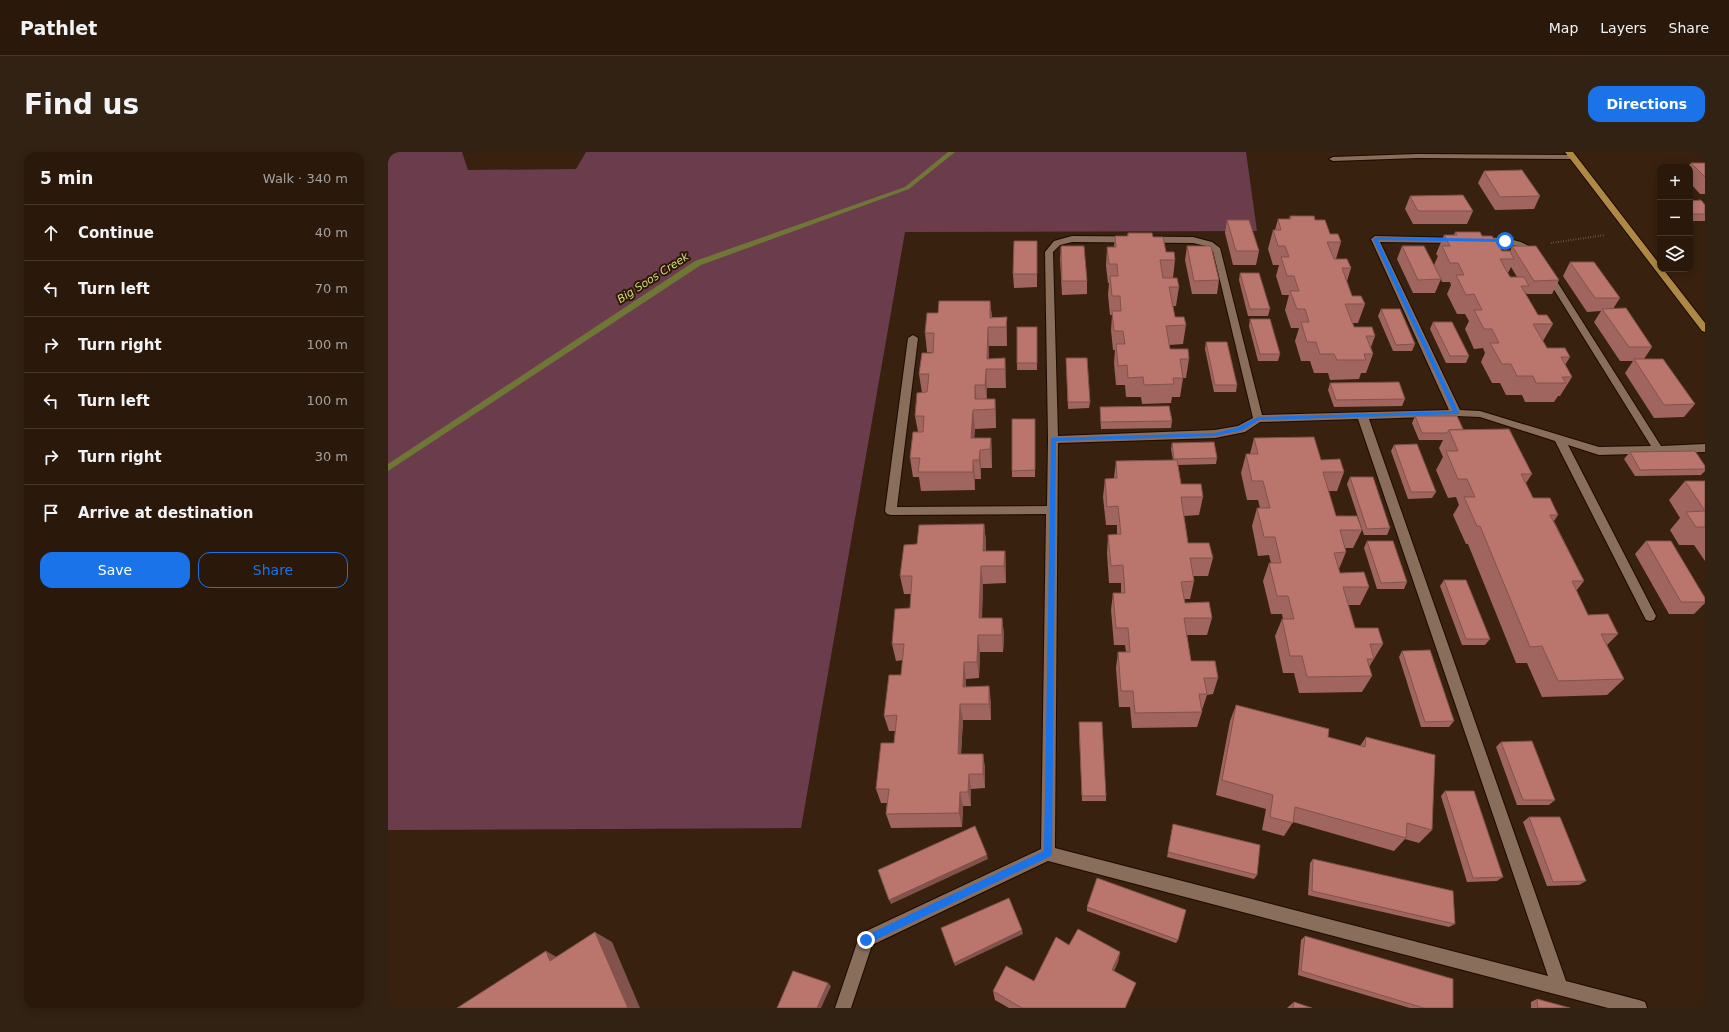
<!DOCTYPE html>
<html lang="en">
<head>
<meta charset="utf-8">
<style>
	:root { --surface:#2a190b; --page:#322214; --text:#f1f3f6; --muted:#a5a09d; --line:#46382c; --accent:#1a73e8 }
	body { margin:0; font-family:"DejaVu Sans",sans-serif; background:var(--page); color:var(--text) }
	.controls { position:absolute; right:12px; top:12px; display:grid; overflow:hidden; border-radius:8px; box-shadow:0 2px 10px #0003 }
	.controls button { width:36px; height:36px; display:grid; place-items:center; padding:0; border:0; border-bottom:1px solid var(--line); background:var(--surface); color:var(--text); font:20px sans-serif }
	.stop { position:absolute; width:12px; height:12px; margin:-9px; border:3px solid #1a73e8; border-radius:50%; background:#fff }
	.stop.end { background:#1a73e8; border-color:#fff; box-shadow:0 1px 4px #0008 }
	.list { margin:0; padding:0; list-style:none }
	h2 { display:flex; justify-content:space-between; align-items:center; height:52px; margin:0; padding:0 16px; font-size:17px }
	h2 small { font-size:13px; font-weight:400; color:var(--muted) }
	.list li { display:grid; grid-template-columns:26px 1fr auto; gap:12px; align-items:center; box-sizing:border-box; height:56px; padding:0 16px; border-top:1px solid var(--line) }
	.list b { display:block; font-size:15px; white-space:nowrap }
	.list em { font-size:13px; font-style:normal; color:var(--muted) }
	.actions { display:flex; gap:8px; padding:12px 16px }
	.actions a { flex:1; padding:9px 0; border:1px solid var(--accent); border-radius:12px; text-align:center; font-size:14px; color:var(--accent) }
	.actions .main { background:var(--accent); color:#fff }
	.icon { flex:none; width:22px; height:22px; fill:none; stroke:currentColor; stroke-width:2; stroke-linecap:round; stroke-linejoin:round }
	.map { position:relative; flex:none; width:1317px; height:856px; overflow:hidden; border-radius:12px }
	header { display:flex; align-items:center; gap:24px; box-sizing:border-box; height:56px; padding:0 20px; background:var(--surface); border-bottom:1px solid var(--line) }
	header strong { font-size:19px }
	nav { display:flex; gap:22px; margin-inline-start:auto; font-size:14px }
	.intro { display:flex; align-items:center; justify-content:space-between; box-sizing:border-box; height:96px; padding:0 24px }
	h1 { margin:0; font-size:28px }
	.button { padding:10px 18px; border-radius:12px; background:var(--accent); color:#fff; font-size:14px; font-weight:700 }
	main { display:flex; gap:24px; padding:0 24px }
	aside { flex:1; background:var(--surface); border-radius:12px; box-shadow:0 2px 10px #0003 }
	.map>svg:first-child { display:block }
	.green { fill:#6b3c4c }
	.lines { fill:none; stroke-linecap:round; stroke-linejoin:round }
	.stream { fill:#6f7736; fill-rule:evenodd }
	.minor-casing { stroke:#1e0900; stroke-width:2 }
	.major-casing { stroke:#1e0900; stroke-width:2 }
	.path { stroke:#8f7b6c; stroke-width:2; stroke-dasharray:0.5 2; stroke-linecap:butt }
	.minor { fill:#896e5b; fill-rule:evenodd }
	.major { fill:#ae8944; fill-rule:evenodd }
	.wall { fill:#a0655e; fill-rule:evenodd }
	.shaded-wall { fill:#82524c }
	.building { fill:#ba756d; stroke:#82524c }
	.route { fill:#1a73e8 }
	.labels { text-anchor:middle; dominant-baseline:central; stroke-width:4; stroke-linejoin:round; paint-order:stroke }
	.far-water-label { font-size:11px; font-style:italic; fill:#d3df81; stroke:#2d1706 }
</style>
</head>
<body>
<header>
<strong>Pathlet</strong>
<nav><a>Map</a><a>Layers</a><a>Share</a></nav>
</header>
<div class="intro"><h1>Find us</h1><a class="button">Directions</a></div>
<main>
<aside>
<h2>5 min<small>Walk · 340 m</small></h2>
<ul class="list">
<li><svg class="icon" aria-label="ahead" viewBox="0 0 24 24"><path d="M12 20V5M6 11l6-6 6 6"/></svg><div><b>Continue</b></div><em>40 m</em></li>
<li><svg class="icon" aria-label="left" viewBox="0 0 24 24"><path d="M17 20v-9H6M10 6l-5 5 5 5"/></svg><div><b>Turn left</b></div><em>70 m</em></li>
<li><svg class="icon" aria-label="right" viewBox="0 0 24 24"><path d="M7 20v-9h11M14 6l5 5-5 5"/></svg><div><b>Turn right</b></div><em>100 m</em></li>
<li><svg class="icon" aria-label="left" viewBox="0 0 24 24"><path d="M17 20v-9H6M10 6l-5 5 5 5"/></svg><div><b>Turn left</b></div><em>100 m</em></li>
<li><svg class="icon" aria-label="right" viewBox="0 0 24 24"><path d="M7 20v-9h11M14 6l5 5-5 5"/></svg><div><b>Turn right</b></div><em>30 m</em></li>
<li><svg class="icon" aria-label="arrive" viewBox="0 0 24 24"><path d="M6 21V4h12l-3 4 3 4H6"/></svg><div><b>Arrive at destination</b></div></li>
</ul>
<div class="actions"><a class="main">Save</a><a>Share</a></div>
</aside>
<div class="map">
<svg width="1317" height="856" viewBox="0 0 1317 856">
	<rect width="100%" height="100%" fill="#38210f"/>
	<!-- green -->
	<polygon class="green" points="0,0 74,0 80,18 188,17 198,0 858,0 869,79 517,80 413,676 0,678"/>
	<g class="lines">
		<!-- stream -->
		<polygon class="stream" points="560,0 567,0 521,37 313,113 0,319 0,312 307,109 517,35"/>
		<defs>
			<g id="minor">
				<polygon points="1029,2 1185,3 1189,5 1185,7 1029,6 945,9 941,7 945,5"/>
				<path d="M684,84l121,1 19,5 8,6 42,167 187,-5 -78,-171 4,-3 86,2 1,2 -4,3 -78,-1 80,168 20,1 119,36 52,-1 -108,-174 4,-3 4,3 110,174 44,-2v8l-106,3 -31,-10 88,171 -2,4 -4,1 -4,-1 -91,-179 -75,-24 -24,-1 -87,3 197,562 73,19 6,2 2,6h-39l-560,-147 -176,84 -21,63h-16l25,-74 181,-85 5,-335 -155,1 -4,-1 -2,-3 23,-173 5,-3 5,3 -21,169 150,-1 1,-66 -3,-188 9,-11zM684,90l121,1 13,3 7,5 40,167 -15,8 -23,4 -157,6 -5,-184 7,-7zM970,267l190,557 -493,-128 3,-405 157,-5 30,-6 15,-10z"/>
				<path d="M1091,85c23,1 47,0 62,20l-1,2h-6c-18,-22 -35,-12 -58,-17l-1,-2z"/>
			</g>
			<polygon id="major" points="1177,0 1185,0 1272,113 1272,117 1275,117 1317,171 1317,180 1314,179"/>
		</defs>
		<!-- minor casing -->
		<use href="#minor" class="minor-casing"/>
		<!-- major casing -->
		<use href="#major" class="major-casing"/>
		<!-- path -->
		<polyline class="path" points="1163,91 1217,83"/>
		<!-- minor -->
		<use href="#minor" class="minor"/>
		<!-- major -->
		<use href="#major" class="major"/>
	</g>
	<!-- wall -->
	<g class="wall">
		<polygon points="1303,11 1317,11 1317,42 1312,42 1302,31 1302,15 1300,15"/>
		<polygon points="1096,19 1152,44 1146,57 1107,58 1090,31"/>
		<polygon points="1022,44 1085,59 1079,72 1025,72 1017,57"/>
		<polygon points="1302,49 1317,53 1317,69 1302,69"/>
		<polygon points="902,64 927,68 942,82 953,90 948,107 963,116 959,129 964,144 977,152 970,171 965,171 966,175 987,184 983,195 985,202 978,221 973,221 971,227 942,228 940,221 926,221 922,209 913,209 907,189 911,176 903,176 897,158 901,143 894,143 888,124 891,113 885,113 880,97 885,78 887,78 890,67 901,67"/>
		<polygon points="839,68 871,99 868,113 845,113 837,81"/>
		<path d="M1067,80l27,4 20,15 8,1 2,-6 47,34 -7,14h-25l-1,-1 -1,1 13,21 15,9 -10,17 4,7 23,9 -5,8 7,12 -12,19h-2l-4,6h-29l-3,-7h-16l-6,-12h-8l-11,-21 4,-9 -2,-5 -9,1 -9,-20 4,-8 -4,-7h-8l-10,-20 4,-9 -1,-3h-8l-1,-3 -6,14h-22l-16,-34 5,-13 32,19 4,-9 -2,-2 8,-19h10zM1123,115l6,10h-7l-2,-4z"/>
		<polygon points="740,81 765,85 778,100 787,108 785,126 791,135 788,154 785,154 787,165 798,173 795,192 781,193 782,197 801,207 798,226 795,226 792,245 784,245 783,251 754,252 753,245 738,245 737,233 728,233 726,211 727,198 725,198 723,178 724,163 722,163 720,143 721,131 720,131 718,114 719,95 726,95 727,84 739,84"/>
		<polygon points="649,89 649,135 626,136 625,122"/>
		<polygon points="673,94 699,129 699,142 674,143 672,107"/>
		<polygon points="799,94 831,128 829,142 804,142 797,108"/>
		<polygon points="1182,110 1232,146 1225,157 1264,195 1256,207 1307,252 1296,265 1266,266 1237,221 1245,209 1232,209 1206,170 1213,159 1199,160 1175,124"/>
		<polygon points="852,121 882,157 880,164 860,164 851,128"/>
		<polygon points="602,149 604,165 619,165 619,194 601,194 601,207 617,206 618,236 599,236 599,247 607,247 608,266 608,276 587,277 586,286 603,286 604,305 604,316 593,316 593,327 587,327 587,338 533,339 531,325 525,325 522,306 530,280 527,264 534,241 531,222 545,201 539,200 537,181 550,161"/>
		<polygon points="993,157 1027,192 1024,199 1005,199 990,164"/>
		<polygon points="862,167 892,202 890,209 870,209 861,174"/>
		<polygon points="1045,170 1081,204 1078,211 1058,211 1042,177"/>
		<polygon points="649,175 649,218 629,218 629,211"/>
		<polygon points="818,190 849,233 848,240 826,240 817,197"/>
		<polygon points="678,206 702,250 701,256 680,257"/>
		<polygon points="942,231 1017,247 1014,254 946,255 940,238"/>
		<polygon points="712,255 784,269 783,276 713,277 712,262"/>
		<polygon points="1027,264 1075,277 1144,322 1138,331 1145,346 1170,363 1166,369 1196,429 1188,439 1200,463 1230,482 1219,493 1236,527 1219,543 1154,545 1139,511 1128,511 1080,392 1078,392 1065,363 1071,353 1068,345 1060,346 1048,318 1055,305 1051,296 1055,288 1031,288 1024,271"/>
		<polygon points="647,267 647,325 624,325 624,319"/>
		<polygon points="866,286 933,308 956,320 949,339 940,339 948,364 974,378 965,396 957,396 958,400 951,417 952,421 981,435 972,453 960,453 967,476 995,492 981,515 984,524 974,540 911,541 906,521 895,521 887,484 894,467 895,467 894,462 883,462 875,429 881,411 883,411 881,403 870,404 864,374 869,356 872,356 870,348 859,348 853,321 858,302 862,302"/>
		<polygon points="784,291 829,306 828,312 790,313 793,332 815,345 811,363 796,364 800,391 825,406 820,424 805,424 806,429 802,447 796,447 797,451 824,466 819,483 799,483 803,509 830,526 825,542 819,543 814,558 814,560 809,575 744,576 742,555 731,555 728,516 730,500 738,500 737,493 726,493 723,458 725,441 733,441 733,431 721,431 719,401 720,383 729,383 729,373 718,373 715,345 717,327 726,326 728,309 785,308 783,297"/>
		<polygon points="1006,293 1048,340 1044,346 1020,347 1003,299"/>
		<polygon points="1242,300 1317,314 1317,319 1313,323 1247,324 1236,307"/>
		<polygon points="962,325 1002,376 999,383 976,383 959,332"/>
		<polygon points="1297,329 1317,329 1317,409 1306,393 1291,393 1282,378 1292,366 1281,348"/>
		<polygon points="596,372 598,390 598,399 617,399 618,417 618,431 595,432 594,466 614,466 616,483 615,500 592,500 591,526 578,527 578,535 603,550 603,568 575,568 573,602 595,602 597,617 597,636 583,637 583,654 575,654 574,675 503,676 498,662 499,651 493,651 488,637 506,591 507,579 501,579 496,564 513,523 515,508 508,509 504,492 522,456 523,442 516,442 512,424 529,392"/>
		<polygon points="979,389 1019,430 1016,437 989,437 976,396"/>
		<polygon points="1258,389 1317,446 1317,451 1306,462 1281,462 1247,402"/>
		<polygon points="1056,428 1102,487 1097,493 1074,493 1052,434"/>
		<polygon points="1014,499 1066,569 1061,575 1033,575 1011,505"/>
		<polygon points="848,553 940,585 972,594 978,585 1044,678 1031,691 1017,687 1006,699 905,670 896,684 874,678 878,657 828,643 842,569"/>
		<polygon points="691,570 718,644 718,649 694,649 691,576"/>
		<polygon points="1113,590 1167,648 1161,653 1129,653 1108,595"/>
		<polygon points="1057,639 1115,725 1109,729 1079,730 1053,644"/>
		<polygon points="1141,665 1198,729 1191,733 1159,734 1135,670"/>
		<polygon points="785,672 869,723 866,727 779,705 784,677"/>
		<polygon points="925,707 1067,772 1061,775 920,743 922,711"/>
		<polygon points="699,755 790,788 788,791 699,759"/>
		<polygon points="917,784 1065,856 1022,856 910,823 913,788"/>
		<polygon points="681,793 732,800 730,810 726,819 748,831 737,856 621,856 607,848 605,839 646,829"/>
		<polygon points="1149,847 1182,856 1143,856 1143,850"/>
		<polygon points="906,850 924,856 899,856"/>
	</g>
	<!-- shaded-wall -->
	<g class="shaded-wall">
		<polygon points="602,149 604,168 602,166"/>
		<polygon points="619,165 619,194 618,175"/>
		<polygon points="600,175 601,194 601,217 599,207"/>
		<polygon points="617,206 618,226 618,236 617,217"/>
		<polygon points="598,217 599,236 599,252 597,233"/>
		<polygon points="587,233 589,252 587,247"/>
		<polygon points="607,247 608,266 608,276 607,257"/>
		<polygon points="585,258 587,277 585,305 583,286"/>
		<polygon points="603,286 604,305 604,316 602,297"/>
		<polygon points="592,298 593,316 593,327 591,308"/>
		<polygon points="585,308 587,327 587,338 585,320"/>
		<polygon points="596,372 598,390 597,414 595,399"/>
		<polygon points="617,399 618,417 618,431 616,414"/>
		<polygon points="593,414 595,432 593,483 591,466"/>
		<polygon points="614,466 616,483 615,500 614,483"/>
		<polygon points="590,483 592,500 591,526 589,510"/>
		<polygon points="576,510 578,527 577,551 575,535"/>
		<polygon points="601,534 603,550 603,568 601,552"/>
		<polygon points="572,552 575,568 572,617 570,602"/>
		<polygon points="595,602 597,617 597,636 595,622"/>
		<polygon points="581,622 583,637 583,654 580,640"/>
		<polygon points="572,640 575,654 574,675 571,661"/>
		<polygon points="599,703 600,707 503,752 501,748"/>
		<polygon points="634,778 635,782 567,814 566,811"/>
		<polygon points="207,780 224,790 252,856 240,856"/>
		<polygon points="158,799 176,809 162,809"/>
		<polygon points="732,800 730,810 722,827 724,818"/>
		<polygon points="440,831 443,834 433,856 429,856"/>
	</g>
	<!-- building -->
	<g class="building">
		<polygon points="1303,11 1317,11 1317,25"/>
		<polygon points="1134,18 1152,44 1112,45 1096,19"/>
		<polygon points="1075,43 1085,59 1030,59 1022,44"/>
		<polygon points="1313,48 1317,53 1317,62 1302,62 1302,49"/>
		<polygon points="902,64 926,64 927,68 937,68 942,82 950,82 953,90 939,90 946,107 959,107 963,116 954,116 964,144 973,144 977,152 957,152 966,175 984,175 987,184 978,184 985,202 976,202 978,208 949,208 946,202 932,202 928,190 919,190 913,170 921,170 917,157 909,157 902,139 911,139 906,124 899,124 893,105 901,105 897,94 890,94 885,78 893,78 890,67 903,67"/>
		<polygon points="839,68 861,68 871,99 848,99"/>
		<polygon points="1067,80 1092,80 1094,84 1104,84 1114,99 1122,99 1126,107 1112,107 1122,125 1136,125 1141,134 1133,134 1150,163 1159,163 1165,172 1145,172 1159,196 1177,196 1182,205 1173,205 1184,225 1174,225 1178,231 1148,231 1145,224 1129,224 1123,212 1114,212 1102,191 1111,191 1104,177 1096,177 1086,158 1094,158 1086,142 1078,143 1068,123 1076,123 1070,111 1062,111 1054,94 1062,94 1056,83 1069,83"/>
		<polygon points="740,81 764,81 765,85 775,85 778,100 786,100 787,108 772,108 775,126 789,126 791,135 781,135 787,165 796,165 798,173 778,174 782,197 800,197 801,207 792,207 795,226 785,226 786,232 756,233 755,225 740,226 739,213 730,214 728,192 737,192 735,179 726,179 724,159 733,159 732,144 724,144 722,124 730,124 729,112 721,112 719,95 728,95 727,84 740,84"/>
		<polygon points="626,89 649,89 649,122 625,122"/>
		<polygon points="673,94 696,94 699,129 674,129"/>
		<polygon points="799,94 823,94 831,128 806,129"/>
		<polygon points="1014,94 1036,94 1053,127 1030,128"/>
		<polygon points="1124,94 1148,94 1171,128 1146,129"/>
		<polygon points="1182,110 1206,110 1232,146 1207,146"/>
		<polygon points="852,121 871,121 882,157 862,157"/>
		<polygon points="551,149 602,149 602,166 619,165 618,175 600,175 599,207 617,206 617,217 598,217 597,233 587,233 587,247 607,247 607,257 585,258 583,286 603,286 602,297 592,298 591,308 585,308 585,320 530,320 532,306 522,306 525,280 535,280 536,264 527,264 529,241 539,240 541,222 531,222 534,201 545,201 546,181 537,181 539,161 550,161"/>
		<polygon points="1238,156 1264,195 1241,195 1214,157"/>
		<polygon points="993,157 1012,157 1027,192 1008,193"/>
		<polygon points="862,167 882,167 892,202 872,202"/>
		<polygon points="1045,170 1064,170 1081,204 1062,204"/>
		<rect x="629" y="175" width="20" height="36"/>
		<polygon points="818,190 839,190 849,233 827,233"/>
		<polygon points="678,206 699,206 702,250 680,250"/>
		<polygon points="1246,207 1275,207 1307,252 1276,253"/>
		<polygon points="1011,230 1017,247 948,248 942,231"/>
		<polygon points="781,254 784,269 713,270 712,255"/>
		<polygon points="1027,264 1069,264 1075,277 1061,278 1059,281 1034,281"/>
		<polygon points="624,267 647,267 647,318 624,319"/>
		<polygon points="1121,277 1144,322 1133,322 1145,346 1162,346 1170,363 1162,363 1196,429 1184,429 1200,463 1220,462 1230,482 1213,482 1236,527 1170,529 1154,494 1142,495 1092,374 1089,374 1076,345 1087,345 1079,327 1070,327 1058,299 1070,299 1061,278"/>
		<polygon points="926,285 933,308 952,307 956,320 935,320 948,364 969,364 974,378 952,378 958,400 946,401 952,421 976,420 981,435 955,435 967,476 990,476 995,492 982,492 986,507 979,507 984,524 919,525 914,504 902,504 894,467 906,467 900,444 889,444 881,411 893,411 887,385 876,385 869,356 882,356 875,329 864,329 858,302 870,302 866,286"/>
		<polygon points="826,290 829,306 786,307 784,291"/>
		<polygon points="1029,292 1048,340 1023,340 1006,293"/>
		<polygon points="1307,299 1317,314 1317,317 1252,318 1242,300"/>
		<polygon points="789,308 793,332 813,332 815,345 793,345 800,391 821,391 825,406 802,406 806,429 793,430 797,451 821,450 824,466 796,466 803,509 827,509 830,526 816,526 819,542 811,542 814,560 747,561 745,539 733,539 730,500 742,500 740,476 728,476 725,441 737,441 735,413 723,414 720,383 733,382 730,354 719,355 717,327 729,326 728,309"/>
		<polygon points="962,325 985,325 1002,376 979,377"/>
		<polygon points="1297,329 1317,329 1317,375 1308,375 1298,360 1317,359"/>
		<polygon points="596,372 595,399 617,399 616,414 593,414 591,466 614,466 614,483 590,483 589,510 576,510 575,535 601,534 601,552 572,552 570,602 595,602 595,622 581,622 580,640 572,640 571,661 498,662 501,637 488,637 493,591 506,591 509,563 496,564 501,523 513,523 516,492 504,492 507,457 522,456 524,424 512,424 516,393 529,392 531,373"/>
		<polygon points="979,389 1005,389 1019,430 993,431"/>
		<polygon points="1258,389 1283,389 1317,446 1317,450 1293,450"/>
		<polygon points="1056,428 1078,428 1102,487 1078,487"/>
		<polygon points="1042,498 1066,569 1037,570 1014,499"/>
		<polygon points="848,553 941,577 940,585 977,595 978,585 1047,603 1044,678 1019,671 1018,686 907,655 905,671 882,665 885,643 834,628"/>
		<polygon points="691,570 714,570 718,644 694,644"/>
		<polygon points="1144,589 1167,648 1135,648 1113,590"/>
		<polygon points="1057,639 1086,639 1115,725 1085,726"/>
		<polygon points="1141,665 1172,665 1198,729 1165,730"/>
		<polygon points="785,672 872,693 869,723 780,700"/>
		<polygon points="587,674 599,703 501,748 490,718"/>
		<polygon points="925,707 1065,739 1067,772 924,739"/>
		<polygon points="709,726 798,758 790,788 699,755"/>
		<polygon points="621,746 634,778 566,811 553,776"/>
		<polygon points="690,777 732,800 724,818 748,831 737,856 634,856 605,839 618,814 646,829 668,785 681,793"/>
		<polygon points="207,780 240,856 69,856 158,799 162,809"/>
		<polygon points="917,784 1065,827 1065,856 1036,856 913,819"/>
		<polygon points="405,819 440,831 429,856 389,856"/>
		<polygon points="1149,847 1182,856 1150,856"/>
		<polygon points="906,850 924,856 905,856"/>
	</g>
	<!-- route -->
	<polygon class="route" points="988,85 1117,87 1120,89 1117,90 990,88 1071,261 1070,262 871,268 855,278 827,284 668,289 664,701 663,704 481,791 478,792 475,791 474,788 475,785 656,699 663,286 827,281 851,275 870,265 1065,259 985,87"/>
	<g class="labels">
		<!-- far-water labels -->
		<g class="far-water-label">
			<text transform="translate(265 126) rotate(-33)">Big Soos Creek</text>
		</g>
	</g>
</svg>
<div class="controls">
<button>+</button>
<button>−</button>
<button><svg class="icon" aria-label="layers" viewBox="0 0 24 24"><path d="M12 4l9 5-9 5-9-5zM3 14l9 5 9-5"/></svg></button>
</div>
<div class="stop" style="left:1117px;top:89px"></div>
<div class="stop end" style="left:478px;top:788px"></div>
</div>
</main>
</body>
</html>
